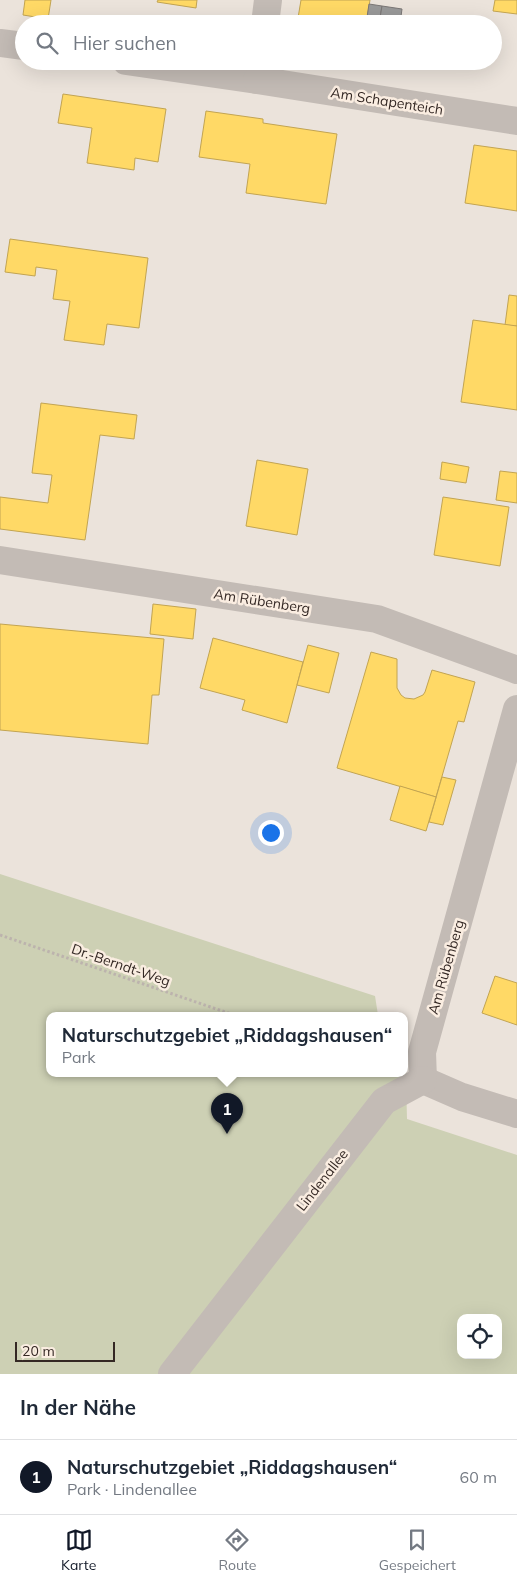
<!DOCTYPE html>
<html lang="de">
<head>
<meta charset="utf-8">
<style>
	:root { --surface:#fff; --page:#f6f6f7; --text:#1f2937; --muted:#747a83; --line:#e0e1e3; --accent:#111827 }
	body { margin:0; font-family:Mulish,sans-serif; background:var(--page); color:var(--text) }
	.controls { position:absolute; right:15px; bottom:15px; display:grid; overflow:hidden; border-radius:10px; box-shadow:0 5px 20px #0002 }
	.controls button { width:45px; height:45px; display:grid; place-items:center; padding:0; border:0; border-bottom:1px solid var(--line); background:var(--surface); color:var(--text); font:25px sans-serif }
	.scale { position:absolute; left:15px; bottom:12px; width:100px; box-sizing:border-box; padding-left:5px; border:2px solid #342824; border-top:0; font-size:14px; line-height:18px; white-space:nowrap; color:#342824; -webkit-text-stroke:4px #faede1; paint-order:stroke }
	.you { position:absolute; left:270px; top:832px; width:18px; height:18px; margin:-12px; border:4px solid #fff; border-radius:50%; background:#1a73e8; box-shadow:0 0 0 8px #1a73e833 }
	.badge { display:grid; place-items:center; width:32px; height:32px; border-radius:50%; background:var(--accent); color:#fff; font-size:16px; font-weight:700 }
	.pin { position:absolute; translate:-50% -41px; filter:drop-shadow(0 1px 2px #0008) }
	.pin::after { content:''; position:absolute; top:26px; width:18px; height:15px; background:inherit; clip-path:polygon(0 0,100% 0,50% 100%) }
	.popup { position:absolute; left:46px; top:1012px; width:362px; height:65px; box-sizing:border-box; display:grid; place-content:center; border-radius:10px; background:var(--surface); filter:drop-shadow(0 1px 4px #0005); font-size:16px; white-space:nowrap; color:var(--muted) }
	.popup b { font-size:19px; color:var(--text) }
	.popup::after { content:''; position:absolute; left:50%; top:100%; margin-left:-10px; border:10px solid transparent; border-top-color:var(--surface) }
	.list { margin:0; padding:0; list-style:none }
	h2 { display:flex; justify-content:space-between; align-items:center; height:65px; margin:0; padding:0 20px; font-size:21px }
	h2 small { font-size:16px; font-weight:400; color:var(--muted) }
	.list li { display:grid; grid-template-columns:32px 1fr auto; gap:15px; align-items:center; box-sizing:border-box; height:75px; padding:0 20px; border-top:1px solid var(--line) }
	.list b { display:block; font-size:19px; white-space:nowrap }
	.list p { margin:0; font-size:16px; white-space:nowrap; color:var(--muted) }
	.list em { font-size:16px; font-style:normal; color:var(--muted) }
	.icon { flex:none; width:28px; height:28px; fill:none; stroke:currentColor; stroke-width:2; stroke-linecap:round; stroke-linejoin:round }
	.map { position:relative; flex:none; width:517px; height:1374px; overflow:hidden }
	.search { position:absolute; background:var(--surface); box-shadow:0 5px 20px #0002; left:15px; right:15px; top:15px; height:55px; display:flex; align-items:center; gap:12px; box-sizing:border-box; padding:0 18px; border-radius:28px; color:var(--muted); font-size:19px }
	.sheet { height:140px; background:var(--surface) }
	nav { display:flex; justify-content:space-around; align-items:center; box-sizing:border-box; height:70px; border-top:1px solid var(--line); background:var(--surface); font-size:14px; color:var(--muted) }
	nav a { display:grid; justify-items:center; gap:2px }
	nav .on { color:var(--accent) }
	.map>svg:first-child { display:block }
	.green { fill:#cdd0b4; fill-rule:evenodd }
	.homes { fill:#ffd966; stroke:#c2a452 }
	.industry { fill:#999; stroke:#7b7776 }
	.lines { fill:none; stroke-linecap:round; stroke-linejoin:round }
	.path { stroke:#bcb3ad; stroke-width:3; stroke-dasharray:2.5 2.5; stroke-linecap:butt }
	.minor { stroke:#c3bbb5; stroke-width:28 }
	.labels { text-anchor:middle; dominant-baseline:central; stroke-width:5; stroke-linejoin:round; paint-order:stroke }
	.street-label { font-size:14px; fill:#342824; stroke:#faede1 }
</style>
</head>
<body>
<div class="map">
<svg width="517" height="1374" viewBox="0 0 517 1374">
	<rect width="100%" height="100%" fill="#ebe3db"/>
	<!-- green -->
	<path class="green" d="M0,874l375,122 3,19h-329v58h355l1,-31 2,77 110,36v219h-517zM461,1318h37v37h-37z"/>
	<!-- homes -->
	<g class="homes">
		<polygon points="25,0 51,0 48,19 23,15"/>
		<polygon points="158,0 197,0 196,8 157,2"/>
		<polygon points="301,0 370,0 366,24 297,24"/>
		<polygon points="495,0 517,0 517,14 493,11"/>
		<polygon points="63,94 166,109 158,162 135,158 134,170 87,163 92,128 58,123"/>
		<polygon points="206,111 263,119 263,123 337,134 326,204 246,193 250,164 199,157"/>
		<polygon points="474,145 517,151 517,211 465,203"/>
		<polygon points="10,239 148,258 139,328 107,324 104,345 64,340 70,301 53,299 57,270 36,267 35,276 5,272"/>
		<polygon points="509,295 517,296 517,326 505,325"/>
		<polygon points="473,320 517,326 517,410 461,402"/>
		<polygon points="41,403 137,415 134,439 100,435 85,540 0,529 0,497 48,503 52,475 32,473"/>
		<polygon points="257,460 308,469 297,535 246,526"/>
		<polygon points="442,462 469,467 466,483 440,479"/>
		<polygon points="500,471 517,473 517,503 496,500"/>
		<polygon points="443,497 509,507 500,566 434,555"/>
		<polygon points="153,604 196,609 193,639 150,634"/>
		<polygon points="0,624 164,639 159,695 152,695 148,744 0,730"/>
		<polygon points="213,638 303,662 287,723 242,710 245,700 200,688"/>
		<polygon points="308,645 339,653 329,693 297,685"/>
		<polygon points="371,652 397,659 397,688 401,695 405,698 414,699 423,695 425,692 432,670 475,682 464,722 458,721 436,797 337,768"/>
		<polygon points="442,777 456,780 443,825 429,822"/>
		<polygon points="400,786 436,797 426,831 390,820"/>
		<polygon points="495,976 517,983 517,1025 482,1013"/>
	</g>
	<!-- industry -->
	<g class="industry">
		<polygon points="369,4 382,6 379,24 366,24"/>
		<polygon points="382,6 402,9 400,24 379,24"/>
	</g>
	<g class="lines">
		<!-- path -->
		<polyline class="path" points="0,935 234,1015"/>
		<!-- minor -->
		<g class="minor">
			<polyline points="265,24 268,0"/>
			<polyline points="0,43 24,46"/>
			<polyline points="126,61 257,80 260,61"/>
			<polyline points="257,80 517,121"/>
			<polyline points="0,560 377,619 517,670"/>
			<polyline points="423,1080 422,1052 517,709"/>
			<polyline points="423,1080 462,1097 517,1114"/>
			<polyline points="172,1374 384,1101 423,1080"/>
		</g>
	</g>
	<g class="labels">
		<!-- street labels -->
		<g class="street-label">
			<text transform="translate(387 101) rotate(9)">Am Schapenteich</text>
			<text transform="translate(262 601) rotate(9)">Am Rübenberg</text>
			<text transform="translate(121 965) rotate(19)">Dr.-Berndt-Weg</text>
			<text transform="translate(446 967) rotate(-74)">Am Rübenberg</text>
			<text transform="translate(322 1180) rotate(-52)">Lindenallee</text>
		</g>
	</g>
</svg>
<div class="controls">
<button><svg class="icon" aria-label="locate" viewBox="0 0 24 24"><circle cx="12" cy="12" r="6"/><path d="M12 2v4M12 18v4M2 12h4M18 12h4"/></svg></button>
</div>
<div class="scale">20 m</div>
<div class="you"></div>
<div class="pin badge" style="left:227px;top:1134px">1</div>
<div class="popup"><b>Naturschutzgebiet „Riddagshausen“</b>Park</div>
<div class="search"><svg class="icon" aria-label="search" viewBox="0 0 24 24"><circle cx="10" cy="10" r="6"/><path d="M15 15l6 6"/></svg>Hier suchen</div>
</div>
<section class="sheet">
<h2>In der Nähe<small></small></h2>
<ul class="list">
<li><span class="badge">1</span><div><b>Naturschutzgebiet „Riddagshausen“</b><p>Park · Lindenallee</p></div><em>60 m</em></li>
</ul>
</section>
<nav>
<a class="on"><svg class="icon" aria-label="map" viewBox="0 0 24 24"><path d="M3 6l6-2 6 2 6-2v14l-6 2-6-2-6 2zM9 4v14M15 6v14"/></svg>Karte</a>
<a><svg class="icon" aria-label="directions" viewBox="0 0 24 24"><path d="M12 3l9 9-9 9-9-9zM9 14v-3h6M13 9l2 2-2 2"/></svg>Route</a>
<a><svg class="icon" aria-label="saved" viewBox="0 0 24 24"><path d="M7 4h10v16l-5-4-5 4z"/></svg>Gespeichert</a>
</nav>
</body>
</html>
